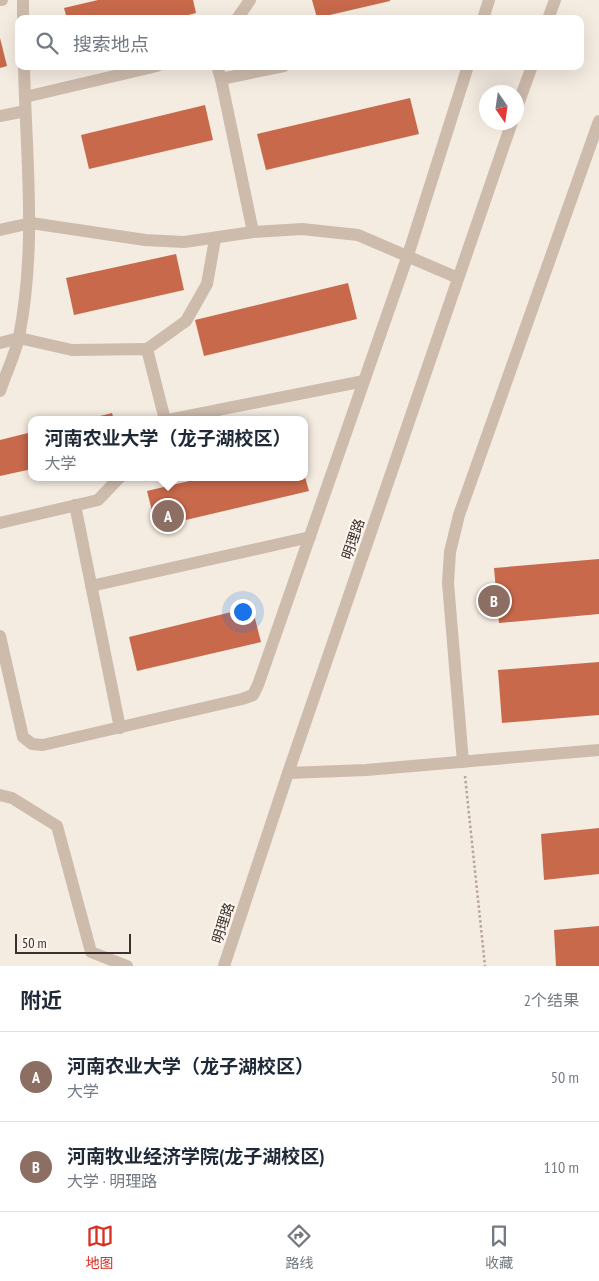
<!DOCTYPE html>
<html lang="zh">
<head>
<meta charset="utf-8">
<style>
	:root { --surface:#fff; --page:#f6f6f7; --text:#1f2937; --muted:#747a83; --line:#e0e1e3; --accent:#d93025 }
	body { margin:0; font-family:"PT Sans Narrow","Noto Sans SC",sans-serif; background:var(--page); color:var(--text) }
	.compass { position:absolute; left:479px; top:85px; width:45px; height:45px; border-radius:50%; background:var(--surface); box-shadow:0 5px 20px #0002; rotate:167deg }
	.scale { position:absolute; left:15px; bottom:12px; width:116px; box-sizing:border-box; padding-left:5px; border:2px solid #3b302b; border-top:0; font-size:14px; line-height:18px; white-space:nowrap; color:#3b302b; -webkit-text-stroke:4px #fbf5ee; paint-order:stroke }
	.you { position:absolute; left:242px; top:611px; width:18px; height:18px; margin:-12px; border:4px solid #fff; border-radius:50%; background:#1a73e8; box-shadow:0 0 0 8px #1a73e833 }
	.badge { display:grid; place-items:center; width:32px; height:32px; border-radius:50%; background:var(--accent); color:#fff; font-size:16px; font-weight:700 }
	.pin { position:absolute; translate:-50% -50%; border:2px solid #fff; box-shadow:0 1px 5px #0006 }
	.popup { position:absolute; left:28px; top:416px; width:280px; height:65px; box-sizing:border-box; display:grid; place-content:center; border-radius:10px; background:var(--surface); filter:drop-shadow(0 1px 4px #0005); font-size:16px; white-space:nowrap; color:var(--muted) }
	.popup b { font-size:19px; color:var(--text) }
	.popup::after { content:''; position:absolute; left:50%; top:100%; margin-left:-10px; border:10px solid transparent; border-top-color:var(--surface) }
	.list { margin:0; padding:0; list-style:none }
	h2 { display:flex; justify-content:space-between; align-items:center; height:65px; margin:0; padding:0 20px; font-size:21px }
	h2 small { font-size:16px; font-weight:400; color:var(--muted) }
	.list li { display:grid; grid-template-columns:32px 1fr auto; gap:15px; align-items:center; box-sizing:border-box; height:90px; padding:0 20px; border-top:1px solid var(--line) }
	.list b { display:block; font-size:19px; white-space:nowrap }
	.list p { margin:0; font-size:16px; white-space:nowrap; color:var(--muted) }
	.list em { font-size:16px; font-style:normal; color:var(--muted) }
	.icon { flex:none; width:28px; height:28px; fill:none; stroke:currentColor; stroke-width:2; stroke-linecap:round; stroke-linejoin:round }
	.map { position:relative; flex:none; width:599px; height:966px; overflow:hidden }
	.search { position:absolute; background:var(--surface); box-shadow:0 5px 20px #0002; left:15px; right:15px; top:15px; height:55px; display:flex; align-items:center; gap:12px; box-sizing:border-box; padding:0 18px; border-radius:10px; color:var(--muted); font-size:19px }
	.sheet { height:245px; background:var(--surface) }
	nav { display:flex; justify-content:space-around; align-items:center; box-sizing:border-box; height:70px; border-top:1px solid var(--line); background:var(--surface); font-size:14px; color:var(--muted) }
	nav a { display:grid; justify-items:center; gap:2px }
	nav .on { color:var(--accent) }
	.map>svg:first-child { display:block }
	.building { fill:#c8694b }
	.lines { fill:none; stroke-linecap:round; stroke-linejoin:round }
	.path { stroke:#b9a596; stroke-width:2.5; stroke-dasharray:2.5 2.5; stroke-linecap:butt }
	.minor { stroke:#cdbbac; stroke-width:12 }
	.labels { text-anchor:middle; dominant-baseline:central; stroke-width:4.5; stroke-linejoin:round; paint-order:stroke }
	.street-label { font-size:14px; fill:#3b302b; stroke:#fbf5ee }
</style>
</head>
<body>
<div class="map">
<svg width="599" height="966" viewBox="0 0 599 966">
	<rect width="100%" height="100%" fill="#f4ebe1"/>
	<!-- building -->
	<g class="building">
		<polygon points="98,0 193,0 196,13 173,19 67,19 64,8"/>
		<polygon points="312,0 390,0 390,1 317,18"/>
		<polygon points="0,38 7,66 0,68"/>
		<polygon points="410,98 419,134 266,170 257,134"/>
		<polygon points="205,105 213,140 89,169 81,135"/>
		<polygon points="176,254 184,290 74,315 66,278"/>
		<polygon points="348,283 357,319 204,356 195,320"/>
		<polygon points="112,413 114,420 88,420 88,419"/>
		<polygon points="32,432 32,469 0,476 0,440"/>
		<polygon points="206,477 305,477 309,491 156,527 147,491"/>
		<polygon points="599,559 599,614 499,623 494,568"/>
		<polygon points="252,607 261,642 137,671 129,637"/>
		<polygon points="599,662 599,715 502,723 498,670"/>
		<polygon points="599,828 599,874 544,880 541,834"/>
		<polygon points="599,926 599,966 556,966 554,930"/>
	</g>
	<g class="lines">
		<!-- path -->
		<polyline class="path" points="465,776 485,966"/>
		<!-- minor -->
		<g class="minor">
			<polyline points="0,0 2,0"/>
			<polyline points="23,0 23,19"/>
			<polyline points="237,19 250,0"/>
			<polyline points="483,19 489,0"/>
			<polyline points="548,19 555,0"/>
			<polyline points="217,66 221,79 253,232"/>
			<polyline points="221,79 284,66"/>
			<polyline points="25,97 157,66"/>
			<polyline points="516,110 532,66"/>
			<polyline points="0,116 25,111"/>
			<polyline points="0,230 31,223 145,240 184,242 253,232 302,229 358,235 458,278"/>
			<polyline points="0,343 19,338 72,350 147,349 165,420"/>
			<polyline points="147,349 186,321 207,284 215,239"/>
			<path d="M0,391c6,-18 15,-36 19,-54 18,-92 7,-179 5,-271"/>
			<polyline points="168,420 364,381"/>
			<polyline points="75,505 120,728"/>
			<polyline points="0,523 98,500 120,477"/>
			<polyline points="91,586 310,537"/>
			<polyline points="0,636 23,737 32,744 43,745 242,699 253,695 258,685 408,255 468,66"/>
			<polyline points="463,762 448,583 450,552 459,515 599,121"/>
			<polyline points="288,773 366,770 599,750"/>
			<polyline points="0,795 12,798 57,826 91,952 127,966"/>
			<polyline points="224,966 288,773 512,122"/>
		</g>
	</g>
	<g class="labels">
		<!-- street labels -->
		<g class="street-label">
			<text transform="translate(353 539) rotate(-71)">明理路</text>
			<text transform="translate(223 923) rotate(-72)">明理路</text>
		</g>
	</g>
</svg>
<svg class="compass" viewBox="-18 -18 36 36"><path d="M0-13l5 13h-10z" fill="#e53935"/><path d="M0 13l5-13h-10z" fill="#747a83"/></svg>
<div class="scale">50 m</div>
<div class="you"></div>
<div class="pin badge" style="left:168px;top:516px;background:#8d6e63">A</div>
<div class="popup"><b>河南农业大学（龙子湖校区）</b>大学</div>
<div class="pin badge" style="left:494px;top:601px;background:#8d6e63">B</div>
<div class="search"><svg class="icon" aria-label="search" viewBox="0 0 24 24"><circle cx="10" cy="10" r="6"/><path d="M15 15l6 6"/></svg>搜索地点</div>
</div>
<section class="sheet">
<h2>附近<small>2个结果</small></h2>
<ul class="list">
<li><span class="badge" style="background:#8d6e63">A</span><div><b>河南农业大学（龙子湖校区）</b><p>大学</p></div><em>50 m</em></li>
<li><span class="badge" style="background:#8d6e63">B</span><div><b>河南牧业经济学院(龙子湖校区)</b><p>大学 · 明理路</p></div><em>110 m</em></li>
</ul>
</section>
<nav>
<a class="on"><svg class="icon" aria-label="map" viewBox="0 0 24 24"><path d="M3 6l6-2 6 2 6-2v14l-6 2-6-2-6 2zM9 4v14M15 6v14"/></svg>地图</a>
<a><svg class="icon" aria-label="directions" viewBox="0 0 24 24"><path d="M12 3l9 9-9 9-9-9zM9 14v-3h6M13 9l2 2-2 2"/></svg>路线</a>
<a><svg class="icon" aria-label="saved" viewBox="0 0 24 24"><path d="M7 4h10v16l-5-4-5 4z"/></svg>收藏</a>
</nav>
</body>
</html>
